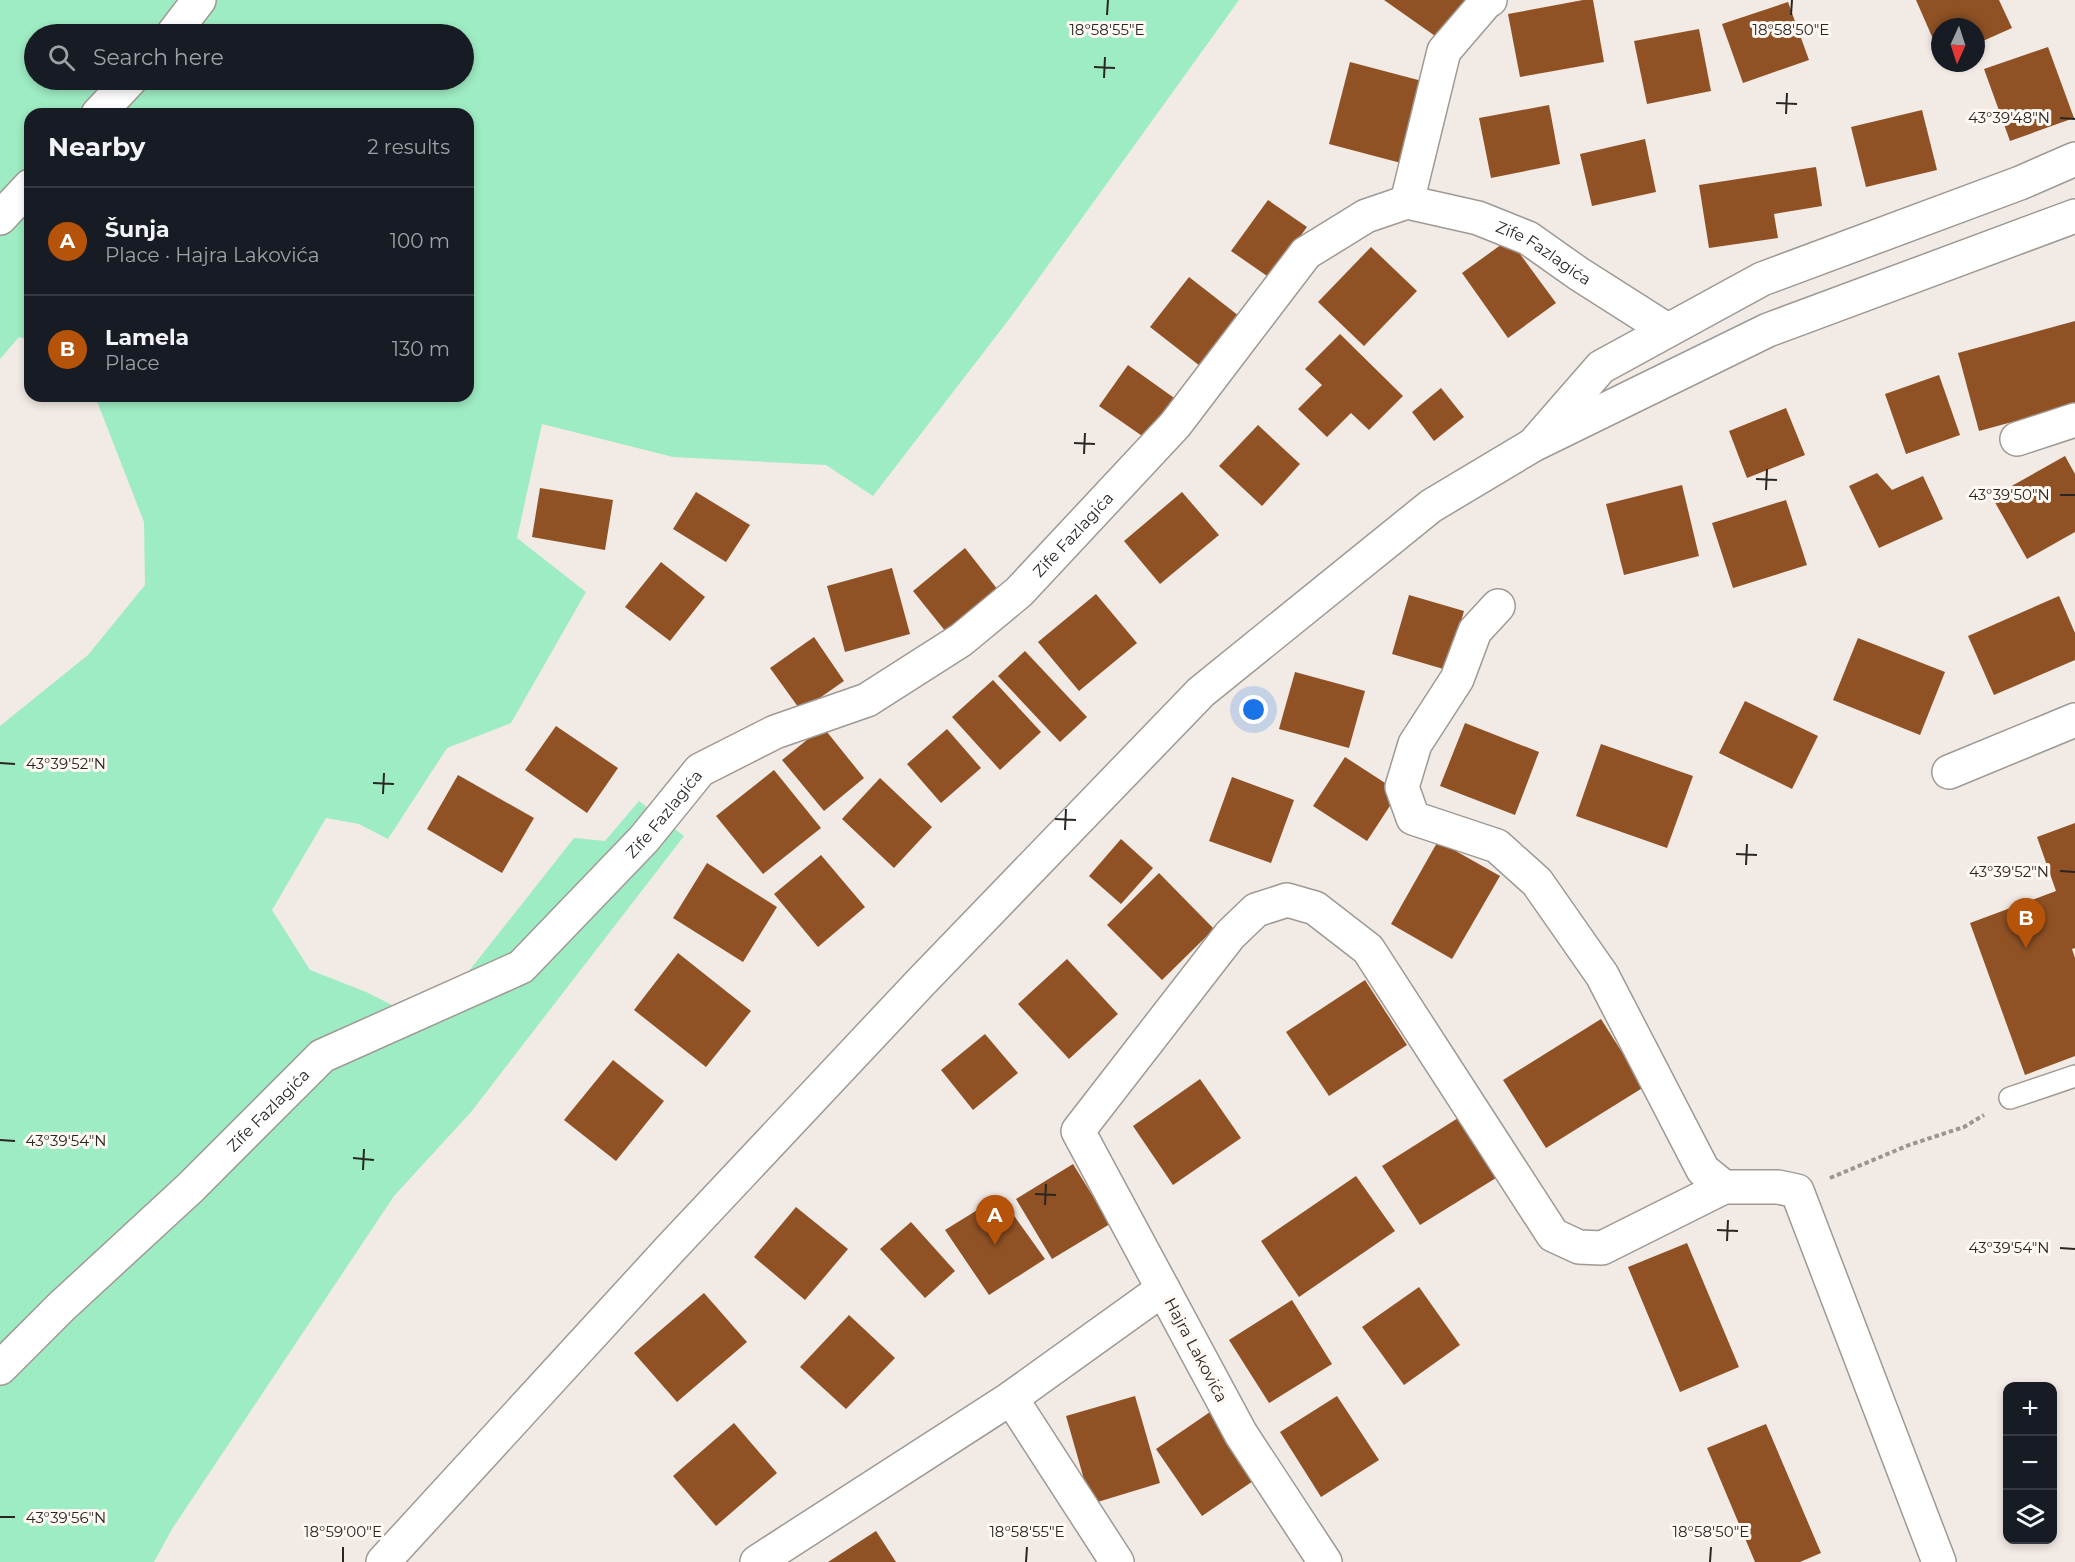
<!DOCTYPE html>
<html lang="en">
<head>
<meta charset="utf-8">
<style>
	:root { --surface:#171b24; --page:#242831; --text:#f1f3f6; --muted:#9ea1a6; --line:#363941; --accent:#b45309 }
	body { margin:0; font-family:Montserrat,sans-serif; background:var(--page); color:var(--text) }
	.controls { position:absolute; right:18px; bottom:18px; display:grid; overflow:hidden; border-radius:12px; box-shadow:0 3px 9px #0003 }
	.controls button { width:54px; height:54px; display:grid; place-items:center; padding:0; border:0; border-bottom:2px solid var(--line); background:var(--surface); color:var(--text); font:30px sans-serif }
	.compass { position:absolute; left:1931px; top:18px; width:54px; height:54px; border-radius:50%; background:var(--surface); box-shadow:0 3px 9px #0003; rotate:183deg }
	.you { position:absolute; left:1254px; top:710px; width:21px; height:21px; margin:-15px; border:4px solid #fff; border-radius:50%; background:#1a73e8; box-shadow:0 0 0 9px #1a73e833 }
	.badge { display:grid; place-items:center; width:39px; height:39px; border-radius:50%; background:var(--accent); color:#fff; font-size:20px; font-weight:700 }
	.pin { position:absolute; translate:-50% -50px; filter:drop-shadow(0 2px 3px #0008) }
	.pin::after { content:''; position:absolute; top:32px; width:21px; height:18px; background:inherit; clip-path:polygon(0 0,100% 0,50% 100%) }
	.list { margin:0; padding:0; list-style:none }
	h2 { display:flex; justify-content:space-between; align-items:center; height:78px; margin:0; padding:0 24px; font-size:26px }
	h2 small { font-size:20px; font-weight:400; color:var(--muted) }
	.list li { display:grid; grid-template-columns:39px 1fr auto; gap:18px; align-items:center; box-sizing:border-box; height:108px; padding:0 24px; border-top:2px solid var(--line) }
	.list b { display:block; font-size:22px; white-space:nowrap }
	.list p { margin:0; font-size:20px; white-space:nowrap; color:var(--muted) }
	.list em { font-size:20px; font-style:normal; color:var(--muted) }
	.icon { flex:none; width:33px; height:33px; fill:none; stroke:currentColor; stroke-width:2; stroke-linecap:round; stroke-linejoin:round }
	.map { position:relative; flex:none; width:2075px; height:1562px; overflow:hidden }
	.search { position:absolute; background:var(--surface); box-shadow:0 3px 9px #0003; left:24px; top:24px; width:450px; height:66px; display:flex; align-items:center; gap:15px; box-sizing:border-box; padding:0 21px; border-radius:33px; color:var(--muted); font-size:22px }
	.panel { position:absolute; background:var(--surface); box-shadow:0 3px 9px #0003; left:24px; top:108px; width:450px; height:294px; border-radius:18px }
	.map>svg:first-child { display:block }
	.green { fill:#9eecc3; fill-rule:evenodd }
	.building { fill:#905225 }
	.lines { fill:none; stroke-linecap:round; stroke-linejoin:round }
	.service-casing { stroke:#9f9994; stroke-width:24 }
	.minor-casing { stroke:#9f9994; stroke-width:36 }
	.tertiary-casing { stroke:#9f9994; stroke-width:36 }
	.path { stroke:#9b9692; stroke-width:4; stroke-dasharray:4.5 3; stroke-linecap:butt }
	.service { stroke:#fff; stroke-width:21 }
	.minor { stroke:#fff; stroke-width:33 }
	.tertiary { stroke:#fff; stroke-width:33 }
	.ticks { fill:none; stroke:#292624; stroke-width:2 }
	.labels { text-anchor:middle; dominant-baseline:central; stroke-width:6; stroke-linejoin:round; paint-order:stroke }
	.street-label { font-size:16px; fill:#292624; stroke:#fef7f2 }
	.ticks-label { font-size:15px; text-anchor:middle; fill:#292624; stroke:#fef7f2; stroke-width:6; stroke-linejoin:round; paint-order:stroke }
</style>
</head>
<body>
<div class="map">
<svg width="2075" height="1562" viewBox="0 0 2075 1562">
	<rect width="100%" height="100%" fill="#f1eae5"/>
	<!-- green -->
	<path class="green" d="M0,0h1239l-229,318 -137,178 -47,-31 -153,-8 -131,-33 -25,114 69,54 -75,131 -64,25 -59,91 -29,-15 -33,-6 -54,92 38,60 56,22 62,31 146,-185 31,3 34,-40 45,35 -213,276 -77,84 -222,333 -18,33h-154v-836l88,-71 57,-70 -1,-63 -49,-126h373v-282h-438v226l-11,-3 -19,22zM34,34h430v46h-430z"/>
	<!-- building -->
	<g class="building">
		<polygon points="1384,0 1465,0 1438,38"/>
		<polygon points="1583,0 1593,0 1604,62 1520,77 1508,14"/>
		<polygon points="1916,0 1999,0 2012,28 1976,44 1976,27 1940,27 1940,55"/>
		<polygon points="1788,2 1809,60 1743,83 1722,24"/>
		<polygon points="1699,29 1711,91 1647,104 1634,41"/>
		<polygon points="2048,47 2074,118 2010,141 1984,69"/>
		<polygon points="1350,62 1422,81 1401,163 1329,144"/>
		<polygon points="1549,105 1560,164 1491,178 1479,118"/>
		<polygon points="1922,110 1937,170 1866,187 1851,127"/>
		<polygon points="1645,139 1656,192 1592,206 1580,154"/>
		<polygon points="1816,167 1822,206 1774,214 1778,238 1709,248 1699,185"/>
		<polygon points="1268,200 1307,227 1270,278 1231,251"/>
		<polygon points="1509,239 1556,303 1508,338 1462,273"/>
		<polygon points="1371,247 1417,291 1364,346 1318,302"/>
		<polygon points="1189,277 1239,316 1200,366 1150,327"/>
		<polygon points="2075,321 2075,405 1979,431 1958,353"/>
		<polygon points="1340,334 1403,396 1369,430 1351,413 1327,437 1298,409 1322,385 1305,369"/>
		<polygon points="1128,365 1177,400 1148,440 1099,406"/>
		<polygon points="1939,375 1960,435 1906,454 1885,394"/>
		<polygon points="1441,388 1464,417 1434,441 1412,412"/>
		<polygon points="1786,408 1805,455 1747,478 1729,431"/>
		<polygon points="1258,425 1300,464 1262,506 1219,466"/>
		<polygon points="2065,456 2075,474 2075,532 2027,559 1992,497"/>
		<polygon points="1877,473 1892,490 1923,476 1943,519 1879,548 1849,486"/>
		<polygon points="1682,485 1699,556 1624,575 1606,504"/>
		<polygon points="540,488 613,500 605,550 532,537"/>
		<polygon points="696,492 750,525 726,562 673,529"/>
		<polygon points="1182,492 1219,535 1160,584 1124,541"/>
		<polygon points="1786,500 1807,565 1733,588 1712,523"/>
		<polygon points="965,548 998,590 946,632 913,591"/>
		<polygon points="661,562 705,597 670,641 625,607"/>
		<polygon points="892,568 910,634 845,652 827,586"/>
		<polygon points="1096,594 1137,643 1079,691 1038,642"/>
		<polygon points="1409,595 1464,611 1447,670 1392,654"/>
		<polygon points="2059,596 2075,633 2075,660 1994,695 1968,636"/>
		<polygon points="814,637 844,681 801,711 770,668"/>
		<polygon points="1858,638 1945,672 1920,735 1833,700"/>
		<polygon points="1025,651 1087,717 1060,742 998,676"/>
		<polygon points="1295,672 1365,691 1349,748 1279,729"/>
		<polygon points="993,680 1041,732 1000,770 952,717"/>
		<polygon points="1745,701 1818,736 1792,789 1719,753"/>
		<polygon points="1465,723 1539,752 1515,815 1440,786"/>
		<polygon points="556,726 618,768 587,813 525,770"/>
		<polygon points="823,727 864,778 824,811 782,760"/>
		<polygon points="947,729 981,768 941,803 907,764"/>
		<polygon points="1601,744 1693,776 1667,848 1576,816"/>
		<polygon points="1345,757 1399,792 1367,841 1313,806"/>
		<polygon points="774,770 821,828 763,874 716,816"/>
		<polygon points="458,775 534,818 502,873 427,829"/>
		<polygon points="1232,777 1294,800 1271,863 1209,841"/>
		<polygon points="880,778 932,827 894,868 842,819"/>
		<polygon points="2075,823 2075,948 2072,949 2075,958 2075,1056 2025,1075 1970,923 2056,891 2037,837"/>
		<polygon points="1121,839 1153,868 1121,904 1089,876"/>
		<polygon points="1438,841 1500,876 1452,959 1391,924"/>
		<polygon points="821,855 865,907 818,947 774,894"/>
		<polygon points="707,863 777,907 743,962 673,918"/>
		<polygon points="1159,873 1214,929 1162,980 1107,925"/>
		<polygon points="678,953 751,1011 706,1067 634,1010"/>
		<polygon points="1067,959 1118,1014 1069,1059 1018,1004"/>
		<polygon points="1365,980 1407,1045 1329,1096 1286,1032"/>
		<polygon points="1601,1019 1644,1087 1546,1148 1503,1080"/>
		<polygon points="985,1034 1018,1073 973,1110 941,1070"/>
		<polygon points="613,1060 664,1101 616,1161 564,1120"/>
		<polygon points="1200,1079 1241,1138 1173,1185 1133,1126"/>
		<polygon points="1466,1113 1504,1173 1420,1225 1382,1166"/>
		<polygon points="1073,1164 1110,1224 1052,1259 1016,1199"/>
		<polygon points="1356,1176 1395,1231 1299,1297 1261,1241"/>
		<polygon points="1000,1196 1045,1259 989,1295 945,1230"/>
		<polygon points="796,1207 848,1249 805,1300 754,1257"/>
		<polygon points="911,1222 955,1271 925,1298 880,1249"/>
		<polygon points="1687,1243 1739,1367 1680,1392 1628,1267"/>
		<polygon points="1419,1287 1460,1345 1404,1385 1362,1327"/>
		<polygon points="704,1293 747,1342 677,1402 634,1353"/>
		<polygon points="1292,1300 1332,1364 1269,1403 1229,1340"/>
		<polygon points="849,1315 895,1358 846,1409 800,1367"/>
		<polygon points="1135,1396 1160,1483 1091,1504 1066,1416"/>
		<polygon points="1337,1396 1379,1460 1321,1497 1280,1432"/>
		<polygon points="1210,1412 1256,1479 1202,1516 1156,1449"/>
		<polygon points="734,1423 777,1473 716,1526 673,1476"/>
		<polygon points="1766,1424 1821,1553 1800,1562 1755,1562 1707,1448"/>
		<polygon points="876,1531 896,1562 828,1562"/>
	</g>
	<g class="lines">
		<defs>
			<polyline id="service" points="2010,1098 2075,1076"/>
			<g id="minor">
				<polyline points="173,34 199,0"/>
				<polyline points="98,114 130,80"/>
				<polyline points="1407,202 1444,51 1487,1 1490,0"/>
				<polyline points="0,218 30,186"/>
				<polyline points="2017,439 2075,420"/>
				<polyline points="1533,445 1601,367 1762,279 2020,183 2075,159"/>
				<polyline points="1498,606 1475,631 1457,679 1415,744 1402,787 1413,818 1497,846 1537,882 1602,975 1703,1170 1724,1187 1778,1187 1797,1191 1939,1562"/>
				<polyline points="1949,772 2075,720"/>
				<path id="s1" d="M0,1368l61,-61 129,-119 132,-132 199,-89 123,-128 56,-69 75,-38 92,-32 94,-60 58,-48 156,-167 131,-172 60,-37 41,-14 71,16 50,20 51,36 88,56"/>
				<polyline points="1011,1398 1117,1562"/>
				<polyline points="757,1562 1011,1398 1163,1289"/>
				<polyline points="1325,1562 1241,1434 1078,1131 1230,935 1256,910 1287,900 1315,908 1368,949 1553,1235 1579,1247 1602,1248 1724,1187"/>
			</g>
			<polyline id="tertiary" points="383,1562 671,1248 921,982 1201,692 1431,506 1533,445 1768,330 2075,216"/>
		</defs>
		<!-- service casing -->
		<use href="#service" class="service-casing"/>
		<!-- minor casing -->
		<use href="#minor" class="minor-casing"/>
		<!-- tertiary casing -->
		<use href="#tertiary" class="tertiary-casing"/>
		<!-- path -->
		<polyline class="path" points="1830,1178 1909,1145 1964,1127 1984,1115"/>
		<!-- service -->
		<use href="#service" class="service"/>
		<!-- minor -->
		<use href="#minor" class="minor"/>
		<!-- tertiary -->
		<use href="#tertiary" class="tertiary"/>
	</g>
	<!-- ticks -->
	<path class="ticks" d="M1107,15l1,-15M1791,15l1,-15M1094,67l21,1M1104,78l1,-21M1776,103l21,1M1786,114l1,-21M2060,118l15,1M1074,443l21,1M1084,454l1,-21M1756,479l21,1M1766,490l1,-21M2060,495h15M0,763l15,1M373,783l21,1M383,794l1,-21M1055,819l21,1M1065,830l1,-21M1736,854l21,1M1746,865l1,-21M2060,871l15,1M0,1140l15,1M353,1158l21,2M363,1170l1,-21M1035,1194l21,1M1045,1205l1,-21M1717,1230l21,1M1727,1241l1,-21M2060,1248l15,1M0,1517h15M343,1562v-15M1026,1562l1,-15M1710,1562l1,-15"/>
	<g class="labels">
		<!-- street labels -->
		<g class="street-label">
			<text stroke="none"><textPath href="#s1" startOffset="2007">Zife Fazlagića</textPath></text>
			<text stroke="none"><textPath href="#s1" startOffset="1380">Zife Fazlagića</textPath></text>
			<text stroke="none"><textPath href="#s1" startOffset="876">Zife Fazlagića</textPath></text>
			<text stroke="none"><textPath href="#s1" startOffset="372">Zife Fazlagića</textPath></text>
			<text transform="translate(1196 1350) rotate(62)">Hajra Lakovića</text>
		</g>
	</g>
	<g class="ticks-label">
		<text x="1107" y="35">18°58'55"E</text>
		<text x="1791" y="35">18°58'50"E</text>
		<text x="2009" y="123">43°39'48"N</text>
		<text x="2009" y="500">43°39'50"N</text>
		<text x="66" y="769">43°39'52"N</text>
		<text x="2009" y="877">43°39'52"N</text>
		<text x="66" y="1146">43°39'54"N</text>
		<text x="2009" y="1253">43°39'54"N</text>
		<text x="66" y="1523">43°39'56"N</text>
		<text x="343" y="1537">18°59'00"E</text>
		<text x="1027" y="1537">18°58'55"E</text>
		<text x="1711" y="1537">18°58'50"E</text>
	</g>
</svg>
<div class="controls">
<button>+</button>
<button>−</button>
<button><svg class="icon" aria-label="layers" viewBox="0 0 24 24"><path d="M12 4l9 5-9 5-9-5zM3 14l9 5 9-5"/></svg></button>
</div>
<svg class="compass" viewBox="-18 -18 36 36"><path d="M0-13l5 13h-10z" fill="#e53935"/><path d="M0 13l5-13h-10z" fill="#9ea1a6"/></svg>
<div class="you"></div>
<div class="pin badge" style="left:995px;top:1245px">A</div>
<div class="pin badge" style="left:2026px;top:948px">B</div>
<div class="search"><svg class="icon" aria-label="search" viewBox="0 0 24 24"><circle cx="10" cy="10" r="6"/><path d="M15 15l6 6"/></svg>Search here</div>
<section class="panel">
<h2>Nearby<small>2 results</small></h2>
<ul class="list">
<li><span class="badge">A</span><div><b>Šunja</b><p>Place · Hajra Lakovića</p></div><em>100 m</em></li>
<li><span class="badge">B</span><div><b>Lamela</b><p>Place</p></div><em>130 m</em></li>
</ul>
</section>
</div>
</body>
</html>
